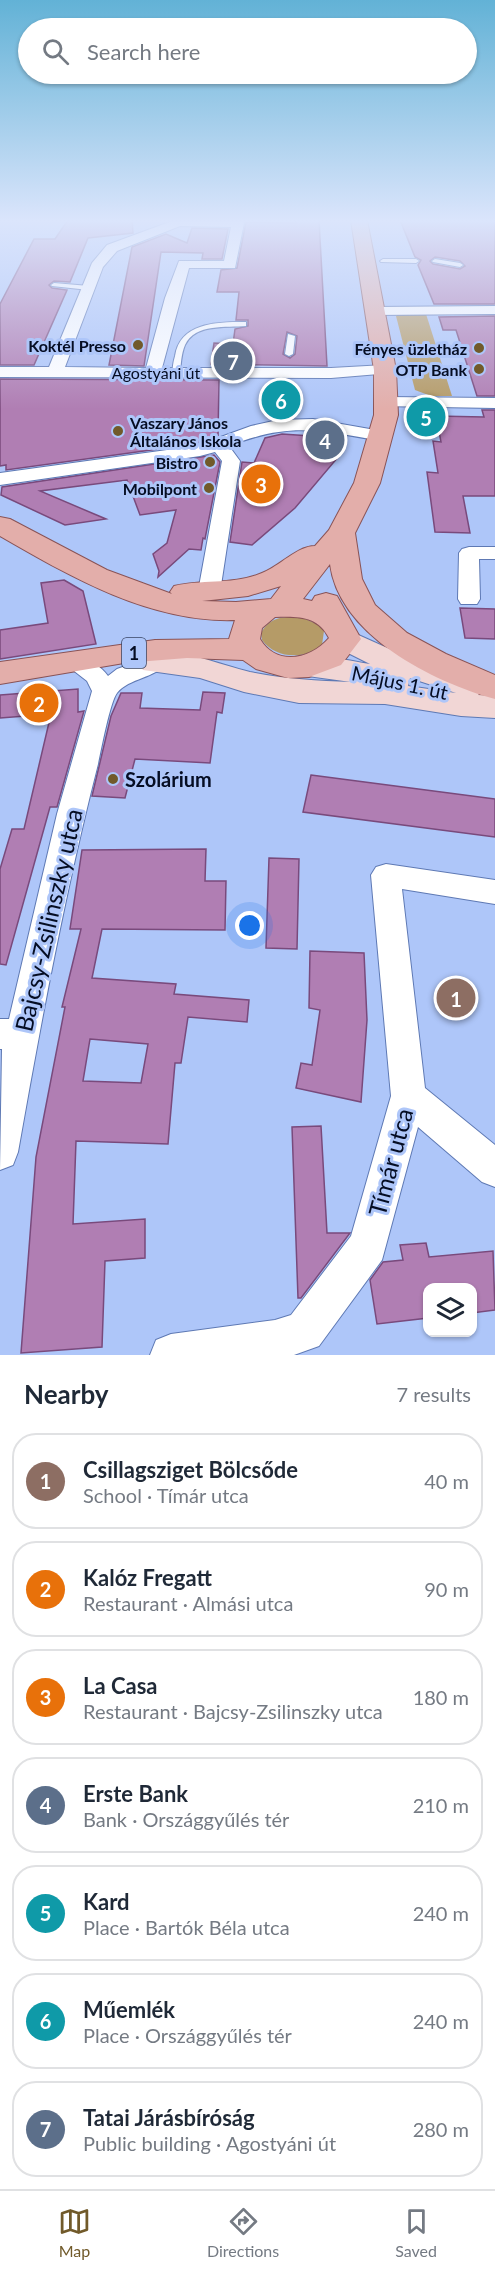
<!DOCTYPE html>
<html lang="en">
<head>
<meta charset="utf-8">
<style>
	:root { --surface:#fff; --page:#f6f6f7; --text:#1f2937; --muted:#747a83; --line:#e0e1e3; --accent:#715a2a }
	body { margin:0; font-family:Lato,sans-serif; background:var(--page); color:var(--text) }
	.controls { position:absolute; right:18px; bottom:18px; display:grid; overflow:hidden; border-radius:12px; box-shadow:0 2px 4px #0004 }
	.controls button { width:54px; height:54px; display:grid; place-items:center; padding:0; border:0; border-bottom:2px solid var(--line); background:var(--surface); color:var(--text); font:30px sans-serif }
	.you { position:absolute; left:250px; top:926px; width:21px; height:21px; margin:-15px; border:4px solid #fff; border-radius:50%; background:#1a73e8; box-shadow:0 0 0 9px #1a73e833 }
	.badge { display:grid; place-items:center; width:39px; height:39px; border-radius:50%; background:var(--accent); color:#fff; font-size:20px; font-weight:700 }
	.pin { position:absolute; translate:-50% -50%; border:3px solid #fff; box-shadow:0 2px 6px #0006 }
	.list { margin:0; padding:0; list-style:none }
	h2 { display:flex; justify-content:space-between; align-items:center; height:78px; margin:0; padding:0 24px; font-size:26px }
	h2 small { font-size:20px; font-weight:400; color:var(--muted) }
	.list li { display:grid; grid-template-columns:39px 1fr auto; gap:18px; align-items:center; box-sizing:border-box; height:96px; margin:0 12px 12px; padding:0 12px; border:2px solid var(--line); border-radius:24px }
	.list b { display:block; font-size:22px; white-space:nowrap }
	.list p { margin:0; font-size:20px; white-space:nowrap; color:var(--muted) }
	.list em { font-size:20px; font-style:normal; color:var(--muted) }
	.icon { flex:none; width:33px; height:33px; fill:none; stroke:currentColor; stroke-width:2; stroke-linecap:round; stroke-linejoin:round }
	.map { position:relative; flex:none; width:495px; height:1355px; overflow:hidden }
	.search { position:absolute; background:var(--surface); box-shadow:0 2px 4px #0004; left:18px; right:18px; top:18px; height:66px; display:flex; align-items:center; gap:15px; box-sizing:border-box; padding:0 21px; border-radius:33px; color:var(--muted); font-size:22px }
	.sheet { height:834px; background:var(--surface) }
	nav { display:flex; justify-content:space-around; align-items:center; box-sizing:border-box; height:84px; border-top:2px solid var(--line); background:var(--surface); font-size:16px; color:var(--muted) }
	nav a { display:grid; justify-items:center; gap:3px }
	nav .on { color:var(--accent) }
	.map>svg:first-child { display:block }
	.green { fill:#b59b67 }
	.building { fill:#b07eb3; stroke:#794a7c; stroke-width:1.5; fill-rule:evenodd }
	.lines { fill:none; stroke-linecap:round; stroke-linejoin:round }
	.lane-casing { stroke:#5e79b4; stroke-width:2 }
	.street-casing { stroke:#5e79b4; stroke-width:2 }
	.secondary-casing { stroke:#5e79b4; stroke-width:2 }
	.primary-casing { stroke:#895356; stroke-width:2 }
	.lane { fill:#fff; fill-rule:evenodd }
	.street { fill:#fff; fill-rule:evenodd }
	.secondary { fill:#f1d6d5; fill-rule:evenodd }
	.primary { fill:#e3aeaa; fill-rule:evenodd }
	.poi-dot { fill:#715a2a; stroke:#aec6f9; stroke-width:2 }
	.labels { text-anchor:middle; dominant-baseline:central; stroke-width:6; stroke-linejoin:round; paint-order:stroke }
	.far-poi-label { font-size:16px; font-weight:bold; fill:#050d23; stroke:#aec6f9; text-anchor:end }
	.far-street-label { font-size:16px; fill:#050d23; stroke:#aec6f9 }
	.shield { fill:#aec6f9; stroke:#384463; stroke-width:1.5 }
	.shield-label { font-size:18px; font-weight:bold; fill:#050d23 }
	.street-label { font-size:20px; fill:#050d23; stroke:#aec6f9 }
	.poi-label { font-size:20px; font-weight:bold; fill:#050d23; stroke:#aec6f9; text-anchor:start }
	.near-street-label { font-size:24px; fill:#050d23; stroke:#aec6f9 }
</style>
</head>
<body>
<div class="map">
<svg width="495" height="1355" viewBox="0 0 495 1355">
	<rect width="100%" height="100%" fill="#aec6f9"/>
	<!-- green -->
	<g class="green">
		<polygon points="399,314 426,314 452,396 431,396 415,390 396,316"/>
		<path d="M301,617l18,8 5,6 -2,14c-18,15 -46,14 -60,-5l-1,-7c8,-16 24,-17 40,-16z"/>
	</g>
	<!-- building -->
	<g class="building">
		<polygon points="68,220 132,220 133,233 88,238 70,282 54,281 49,285 52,288 67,290 34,365 0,365 0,304 34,239 55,239"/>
		<path d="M296,220h23l8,146 -116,-2 3,-21 19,1 2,-15 13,-3v-6h-12l3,-28h-22l4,-22 16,-2 9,-46 50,1zM287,332l10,4 -2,18 -5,4 -7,-4z"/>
		<path d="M400,220h95v84h-61l-16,-39 3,-5 -6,-3zM435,257l25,4 5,5 -5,3 -27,-5 -3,-3z"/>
		<polygon points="192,228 228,229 222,259 202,259 203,253 161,252 144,366 109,365 132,247 166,234 187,243"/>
		<polygon points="495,316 495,396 477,396 456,330 443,330 439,317"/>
		<polygon points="0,379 219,380 218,436 195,444 6,470 6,465 0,466"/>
		<polygon points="482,410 495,410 495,496 463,496 470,533 435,532 427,472 438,473 433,441 441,442 436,416 484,417"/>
		<polygon points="282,434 339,438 324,455 339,456 295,508 252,545 230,542 242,462 254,463 265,438"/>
		<polygon points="214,455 220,462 205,539 203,538 201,550 189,549 158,577 159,571 153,554 167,543 176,510 140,515 127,480 40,491 106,519 65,525 1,495 2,487"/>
		<polygon points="64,580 83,591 96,644 0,659 0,630 48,623 41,583"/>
		<polygon points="460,608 495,609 495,639 465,638"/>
		<polygon points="78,689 78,712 84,711 57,807 50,807 6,965 0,964 0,869 12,829 24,829 51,714 0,718 0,695"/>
		<polygon points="203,692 225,693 222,713 217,712 210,763 135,759 125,798 92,796 111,716 121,693 142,693 140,708 200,710"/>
		<polygon points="311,775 495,799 495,837 303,812"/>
		<path d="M206,849l-1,32h21l-1,49 -123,-1 -10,49 84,6 -2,10 75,6 -2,22 -59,-5 -7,46h-6l-7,81 -92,-3 -3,83 72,-5v39l-40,3 -3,86 -81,6 15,-196 29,-150h-3l19,-78h-11l12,-79zM90,1039l58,5 -7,39 -58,-2z"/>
		<polygon points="269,858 299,859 297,949 266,948"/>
		<polygon points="310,951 364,953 367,1020 361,1102 296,1088 301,1063 312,1065 320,1010 309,1008"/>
		<polygon points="321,1126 327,1233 350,1233 301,1298 298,1298 292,1127"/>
		<polygon points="426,1243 429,1257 493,1251 495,1310 472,1313 472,1287 428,1287 428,1318 377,1324 370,1280 383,1262 403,1260 400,1245"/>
	</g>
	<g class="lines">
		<defs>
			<g id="lane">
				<polygon points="383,259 416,259 419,261 416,263 381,262 380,261"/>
				<polygon points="435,259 460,263 463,265 460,267 433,262 432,261"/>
				<polygon points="54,283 89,286 92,288 89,290 52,286 51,285"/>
				<path d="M243,322h3v4c-19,2 -51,-3 -61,19 -4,9 -4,19 -5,28l-7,2c-1,-6 0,-12 2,-19 5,-33 41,-34 68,-34z"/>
				<polygon points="288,334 295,336 293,354 289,356 285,354"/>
			</g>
			<g id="street">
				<path d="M175,220h64l5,3 -9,45h-46l-27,100h169l54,-3 6,2 2,3 -2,3 -60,5 -331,-1v-10h49l43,-104 15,-18zM180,226l51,1 -7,34h-45l-14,37 -19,70 -81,-1 38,-100 14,-16z"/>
				<polygon points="495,306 495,314 373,315 366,311 373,307"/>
				<polygon points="385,397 495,398 495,408 379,406 377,402 379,398"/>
				<path d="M313,419l68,12 9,5 -9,5c-63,-11 -91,-19 -152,5l11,15 -20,131 -3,5h-16l-3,-5 24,-131 -7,-9 -15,4 -200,29v-12l196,-27 55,-20 27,-6z"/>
				<polygon points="469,547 495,547 495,559 479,559 480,599 477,604 461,604 458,599 459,553 462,549"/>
				<path d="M154,656l8,2 4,5c-10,15 -37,15 -49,30 -7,9 -16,57 -19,71 -33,128 -57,258 -80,388l-5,13 -13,5 2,-121h-2v-30h9l48,-205 35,-123 -5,-10 -18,-14 4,-5c14,-4 26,2 35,14l9,-7z"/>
				<polygon points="386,864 495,880 495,904 402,889 425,1088 495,1145 495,1187 482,1182 418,1127 382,1260 319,1346 294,1355 150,1355 156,1340 171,1334 275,1320 291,1315 351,1236 391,1096 371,875 376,867"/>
			</g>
			<path id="secondary" d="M345,629l49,22 88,27 5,8 -9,9 17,1v22l-34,-2 -76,-12 -86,-1 -55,-11 -44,-14 -57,-8 -5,-7 5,-7c36,-10 73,8 107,16 34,7 66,9 101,10l-58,-8 -4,-7 4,-7c25,-7 52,0 77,4l-36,-18 -5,-7 5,-7zM410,678l46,15 -48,-7z"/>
			<path id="primary" d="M351,220h16l29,150 2,45 -18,68 -25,50 7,46 13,26 32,28 39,21 49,21v24c-62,-17 -156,-64 -165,-135l-27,35 9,2 3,-5 11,-3 11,3 24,43 -20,26 -32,12 -21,1 -32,-9 -13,-9 -56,-2 -63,5 -124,21v-22l155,-22 74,-1 6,-19c-85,3 -164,-43 -235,-84v-19l10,2 97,51 65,24 -2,-2 4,-6c29,-7 60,-1 88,-13 18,-7 35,-27 53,-27l14,-16 25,-47 20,-68v-45zM281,586l-10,13 -35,3 -34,-1 46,-5zM275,617c23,-1 43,-1 54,21 -18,21 -52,29 -69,1l2,-11z"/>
		</defs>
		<!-- lane casing -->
		<use href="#lane" class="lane-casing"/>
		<!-- street casing -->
		<use href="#street" class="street-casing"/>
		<!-- secondary casing -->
		<use href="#secondary" class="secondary-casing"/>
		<!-- primary casing -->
		<use href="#primary" class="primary-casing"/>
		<!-- lane -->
		<use href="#lane" class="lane"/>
		<!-- street -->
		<use href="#street" class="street"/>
		<!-- secondary -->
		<use href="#secondary" class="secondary"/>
		<!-- primary -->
		<use href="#primary" class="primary"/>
	</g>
	<!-- sky -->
	<linearGradient id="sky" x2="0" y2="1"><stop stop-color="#62b2d6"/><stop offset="0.54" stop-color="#dbe5fc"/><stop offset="1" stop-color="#dbe5fc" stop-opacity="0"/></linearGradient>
	<rect width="495" height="409" fill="url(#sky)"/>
	<!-- markers -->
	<g class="poi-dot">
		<circle cx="138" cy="345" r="6"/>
		<circle cx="479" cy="348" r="6"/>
		<circle cx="479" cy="369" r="6"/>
		<circle cx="118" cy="431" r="6"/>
		<circle cx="210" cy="462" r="6"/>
		<circle cx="209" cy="488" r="6"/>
		<circle cx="113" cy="779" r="6"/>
	</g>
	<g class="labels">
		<!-- far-poi labels -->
		<g class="far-poi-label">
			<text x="126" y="345">Koktél Presso</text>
			<text x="467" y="348">Fényes üzletház</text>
			<text x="467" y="369">OTP Bank</text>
			<text x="130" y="422" text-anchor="start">Vaszary János<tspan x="130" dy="18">Általános Iskola</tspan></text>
			<text x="198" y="462">Bistro</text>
			<text x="197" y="488">Mobilpont</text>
		</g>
		<!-- far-street labels -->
		<g class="far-street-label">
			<text x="156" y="372">Agostyáni út</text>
		</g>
		<!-- shield labels -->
		<rect class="shield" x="122" y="638" width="24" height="30" rx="4.5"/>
		<g class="shield-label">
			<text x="134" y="653">1</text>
		</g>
		<!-- street labels -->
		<g class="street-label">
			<text transform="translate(400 682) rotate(12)">Május 1. út</text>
		</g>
		<!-- poi labels -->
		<g class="poi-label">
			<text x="125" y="779">Szolárium</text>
		</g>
		<!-- near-street labels -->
		<g class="near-street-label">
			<text transform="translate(48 920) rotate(-77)">Bajcsy-Zsilinszky utca</text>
			<text transform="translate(390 1162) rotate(-75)">Tímár utca</text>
		</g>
	</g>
</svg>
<div class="controls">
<button><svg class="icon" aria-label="layers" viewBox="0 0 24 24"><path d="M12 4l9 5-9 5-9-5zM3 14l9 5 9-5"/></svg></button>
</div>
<div class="you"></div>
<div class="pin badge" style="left:456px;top:998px;background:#8d6e63">1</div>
<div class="pin badge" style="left:39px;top:703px;background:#e8710a">2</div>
<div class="pin badge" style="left:261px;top:484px;background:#e8710a">3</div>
<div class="pin badge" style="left:325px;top:440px;background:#5c6f8a">4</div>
<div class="pin badge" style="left:426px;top:417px;background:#0f9aa8">5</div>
<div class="pin badge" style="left:281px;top:400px;background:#0f9aa8">6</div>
<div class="pin badge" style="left:233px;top:361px;background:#5c6f8a">7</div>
<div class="search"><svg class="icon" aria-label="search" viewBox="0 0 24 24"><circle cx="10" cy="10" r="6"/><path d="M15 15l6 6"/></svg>Search here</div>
</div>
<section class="sheet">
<h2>Nearby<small>7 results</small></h2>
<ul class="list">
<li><span class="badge" style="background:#8d6e63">1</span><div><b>Csillagsziget Bölcsőde</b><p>School · Tímár utca</p></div><em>40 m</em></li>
<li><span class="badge" style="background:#e8710a">2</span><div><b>Kalóz Fregatt</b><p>Restaurant · Almási utca</p></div><em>90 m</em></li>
<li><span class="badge" style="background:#e8710a">3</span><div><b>La Casa</b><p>Restaurant · Bajcsy-Zsilinszky utca</p></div><em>180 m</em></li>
<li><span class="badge" style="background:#5c6f8a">4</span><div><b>Erste Bank</b><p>Bank · Országgyűlés tér</p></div><em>210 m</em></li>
<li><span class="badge" style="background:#0f9aa8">5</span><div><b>Kard</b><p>Place · Bartók Béla utca</p></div><em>240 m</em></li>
<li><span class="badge" style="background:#0f9aa8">6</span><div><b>Műemlék</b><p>Place · Országgyűlés tér</p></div><em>240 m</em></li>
<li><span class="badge" style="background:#5c6f8a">7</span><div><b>Tatai Járásbíróság</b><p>Public building · Agostyáni út</p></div><em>280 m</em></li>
</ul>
</section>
<nav>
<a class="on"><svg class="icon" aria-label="map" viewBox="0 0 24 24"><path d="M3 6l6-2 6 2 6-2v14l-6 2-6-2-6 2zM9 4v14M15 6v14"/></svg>Map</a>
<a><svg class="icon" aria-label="directions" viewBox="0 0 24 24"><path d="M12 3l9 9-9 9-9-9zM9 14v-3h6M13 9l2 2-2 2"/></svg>Directions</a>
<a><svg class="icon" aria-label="saved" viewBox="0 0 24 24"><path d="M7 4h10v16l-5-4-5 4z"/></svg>Saved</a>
</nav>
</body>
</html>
